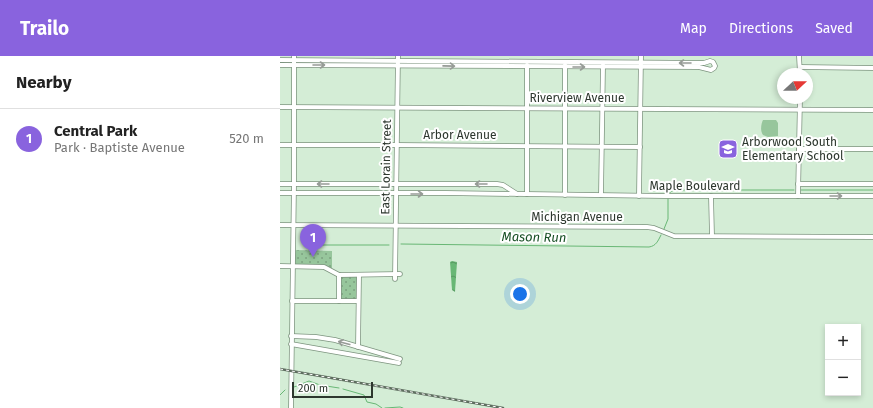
<!DOCTYPE html>
<html lang="en">
<head>
<meta charset="utf-8">
<style>
	:root { --surface:#fff; --page:#f6f6f6; --text:#222; --muted:#767676; --line:#e0e0e0; --accent:#8963de }
	body { margin:0; font-family:"Fira Sans",sans-serif; background:var(--page); color:var(--text) }
	.controls { position:absolute; right:12px; bottom:12px; display:grid; overflow:hidden; border-radius:0px; box-shadow:0 2px 6px #0003 }
	.controls button { width:36px; height:36px; display:grid; place-items:center; padding:0; border:0; border-bottom:1px solid var(--line); background:var(--surface); color:var(--text); font:20px sans-serif }
	.compass { position:absolute; left:497px; top:12px; width:36px; height:36px; border-radius:50%; background:var(--surface); box-shadow:0 2px 6px #0003; rotate:68deg }
	.scale { position:absolute; left:12px; bottom:10px; width:81px; box-sizing:border-box; padding-left:4px; border:2px solid #2d372e; border-top:0; font-size:11px; line-height:14px; white-space:nowrap; color:#2d372e; -webkit-text-stroke:3px #fff; paint-order:stroke }
	.you { position:absolute; left:240px; top:238px; width:14px; height:14px; margin:-10px; border:3px solid #fff; border-radius:50%; background:#1a73e8; box-shadow:0 0 0 6px #1a73e833 }
	.badge { display:grid; place-items:center; width:26px; height:26px; border-radius:50%; background:var(--accent); color:#fff; font-size:13px; font-weight:700 }
	.pin { position:absolute; translate:-50% -33px; filter:drop-shadow(0 1px 2px #0008) }
	.pin::after { content:''; position:absolute; top:21px; width:14px; height:12px; background:inherit; clip-path:polygon(0 0,100% 0,50% 100%) }
	.list { margin:0; padding:0; list-style:none }
	h2 { display:flex; justify-content:space-between; align-items:center; height:52px; margin:0; padding:0 16px; font-size:17px }
	h2 small { font-size:13px; font-weight:400; color:var(--muted) }
	.list li { display:grid; grid-template-columns:26px 1fr auto; gap:12px; align-items:center; box-sizing:border-box; height:60px; padding:0 16px; border-top:1px solid var(--line) }
	.list b { display:block; font-size:15px; white-space:nowrap }
	.list p { margin:0; font-size:13px; white-space:nowrap; color:var(--muted) }
	.list em { font-size:13px; font-style:normal; color:var(--muted) }
	.map { position:relative; flex:none; width:593px; height:352px; overflow:hidden }
	header { display:flex; align-items:center; gap:24px; box-sizing:border-box; height:56px; padding:0 20px; background:var(--accent); color:#fff }
	header strong { font-size:19px }
	nav { display:flex; gap:22px; margin-inline-start:auto; font-size:14px }
	main { display:flex }
	aside { flex:1; background:var(--surface) }
	.map>svg:first-child { display:block }
	.green { fill:#97c69c }
	.park { fill:url(#park-dots) }
	.water { fill:url(#water-ripples) }
	.lines { fill:none; stroke-linecap:round; stroke-linejoin:round }
	.stream { stroke:#68b775; stroke-width:1 }
	.minor-casing { stroke:#7d947f; stroke-width:5.5 }
	.minor { stroke:#fff; stroke-width:4 }
	.rail-casing { stroke:#5e6d5f; stroke-width:2.5 }
	.rail { stroke:#fff; stroke-width:1; stroke-dasharray:3; stroke-linecap:butt }
	.oneway { stroke:#969b96 }
	.labels { text-anchor:middle; dominant-baseline:central; stroke-width:4; stroke-linejoin:round; paint-order:stroke }
	.street-label { font-size:12px; fill:#2d372e; stroke:#fff }
	.poi-label { font-size:12px; fill:#2d372e; stroke:#fff; text-anchor:start }
	.water-label { font-size:13px; font-style:italic; fill:#174f24; stroke:#fff }
</style>
</head>
<body>
<header>
<strong>Trailo</strong>
<nav><a>Map</a><a>Directions</a><a>Saved</a></nav>
</header>
<main>
<aside>
<h2>Nearby<small></small></h2>
<ul class="list">
<li><span class="badge">1</span><div><b>Central Park</b><p>Park · Baptiste Avenue</p></div><em>520 m</em></li>
</ul>
</aside>
<div class="map">
<svg width="593" height="352" viewBox="0 0 593 352">
	<defs>
		<pattern id="park-dots" width="8" height="8" patternUnits="userSpaceOnUse"><rect width="8" height="8" fill="#97c69c"/><path d="M2 2h.1M6 6h.1" fill="none" stroke="#7ca280" stroke-width="1.8" stroke-linecap="round"/></pattern>
		<pattern id="water-ripples" width="26" height="14" patternUnits="userSpaceOnUse"><rect width="26" height="14" fill="#68b775"/><path d="M2 4q2-2 4 0t4 0M15 11q2-2 4 0t4 0" fill="none" stroke="#569660"/></pattern>
	</defs>
	<rect width="100%" height="100%" fill="#d4edd6"/>
	<!-- green -->
	<path class="green" d="M483,64h13l2,3v13l-10,1 -5,-2c-3,-4 -2,-11 0,-15z"/>
	<!-- park -->
	<g class="park">
		<polygon points="14,194 52,195 52,215 48,212 15,209"/>
		<polygon points="77,220 78,222 77,243 61,243 61,221"/>
	</g>
	<!-- water -->
	<polygon class="water" points="172,205 177,206 175,236 172,234 170,206"/>
	<g class="lines">
		<!-- stream -->
		<g class="stream">
			<polyline points="521,134 593,134"/>
			<polyline points="389,137 394,134 514,134"/>
			<polyline points="384,173 388,163 388,143"/>
			<path d="M121,188l248,3c7,-1 9,-6 12,-12"/>
			<polyline points="40,189 109,189"/>
			<polyline points="14,331 29,325 40,329 59,332"/>
			<polyline points="63,333 84,339 87,346 96,348 102,352"/>
			<polyline points="0,339 5,334"/>
			<polyline points="105,352 120,351 123,352"/>
		</g>
		<defs>
			<g id="minor">
				<polyline points="519,0 520,18"/>
				<polyline points="0,4 424,7 430,5 433,6 435,10 434,12 431,14 419,11 0,9"/>
				<polyline points="520,11 593,12"/>
				<polyline points="0,51 593,54"/>
				<polyline points="0,89 117,89 360,91"/>
				<polyline points="519,93 593,93"/>
				<polyline points="0,128 217,128 223,129 237,138"/>
				<polyline points="518,128 593,128"/>
				<polyline points="0,137 166,137 384,140 593,140"/>
				<polyline points="247,138 247,9"/>
				<polyline points="285,139 285,9"/>
				<polyline points="321,139 323,9"/>
				<polyline points="359,140 361,0"/>
				<polyline points="431,140 432,180"/>
				<polyline points="518,140 520,42"/>
				<polyline points="0,169 367,171 374,172 394,180 593,181"/>
				<polyline points="0,210 44,211 59,219 120,218"/>
				<polyline points="115,223 118,0"/>
				<polyline points="12,245 78,245"/>
				<polyline points="59,245 59,219"/>
				<polyline points="11,280 36,281 55,284 120,303"/>
				<polyline points="11,288 119,307"/>
				<polyline points="78,291 79,219"/>
				<polyline points="11,352 14,128 14,0"/>
			</g>
		</defs>
		<!-- minor casing -->
		<use href="#minor" class="minor-casing"/>
		<!-- minor -->
		<use href="#minor" class="minor"/>
		<defs>
			<polyline id="rail" points="0,313 223,352"/>
		</defs>
		<!-- rail casing -->
		<use href="#rail" class="rail-casing"/>
		<!-- rail -->
		<use href="#rail" class="rail"/>
	</g>
	<!-- one-way arrows -->
	<defs><path id="oneway-shaft" d="M-6 0H5M1.5-3L5.5 0L1.5 3" fill="none" stroke-width="1.6" stroke-linecap="round" stroke-linejoin="round"/></defs>
	<g class="oneway">
		<use href="#oneway-shaft" transform="translate(405 7) rotate(-180)"/>
		<use href="#oneway-shaft" transform="translate(39 9)"/>
		<use href="#oneway-shaft" transform="translate(169 10) rotate(1)"/>
		<use href="#oneway-shaft" transform="translate(299 11)"/>
		<use href="#oneway-shaft" transform="translate(43 128) rotate(180)"/>
		<use href="#oneway-shaft" transform="translate(201 128) rotate(180)"/>
		<use href="#oneway-shaft" transform="translate(137 138)"/>
		<use href="#oneway-shaft" transform="translate(556 140)"/>
		<use href="#oneway-shaft" transform="translate(64 287) rotate(-165)"/>
	</g>
	<!-- icons -->
	<defs>
		<symbol id="school-square" viewBox="-11 -11 22 22"><rect x="-9" y="-9" width="18" height="18" rx="4" fill="#8963de" stroke="#fff"/><path d="M0-5L7-2L0 1L-7-2ZM-4 1L0 2.5L4 1V4Q0 6-4 4Z" fill="#fff"/></symbol>
	</defs>
	<g fill-rule="evenodd">
		<use href="#school-square" x="437" y="82" width="22" height="22"/>
	</g>
	<g class="labels">
		<!-- street labels -->
		<g class="street-label">
			<text x="297" y="42">Riverview Avenue</text>
			<text x="180" y="79">Arbor Avenue</text>
			<text transform="translate(106 111) rotate(-89)">East Lorain Street</text>
			<text x="415" y="130">Maple Boulevard</text>
			<text x="297" y="161">Michigan Avenue</text>
		</g>
		<!-- poi labels -->
		<g class="poi-label">
			<text x="462" y="86">Arborwood South<tspan x="462" dy="14">Elementary School</tspan></text>
		</g>
		<!-- water labels -->
		<g class="water-label">
			<text transform="translate(254 181) rotate(1)">Mason Run</text>
		</g>
	</g>
</svg>
<div class="controls">
<button>+</button>
<button>−</button>
</div>
<svg class="compass" viewBox="-18 -18 36 36"><path d="M0-13l5 13h-10z" fill="#e53935"/><path d="M0 13l5-13h-10z" fill="#767676"/></svg>
<div class="scale">200 m</div>
<div class="you"></div>
<div class="pin badge" style="left:33px;top:201px">1</div>
</div>
</main>
</body>
</html>
